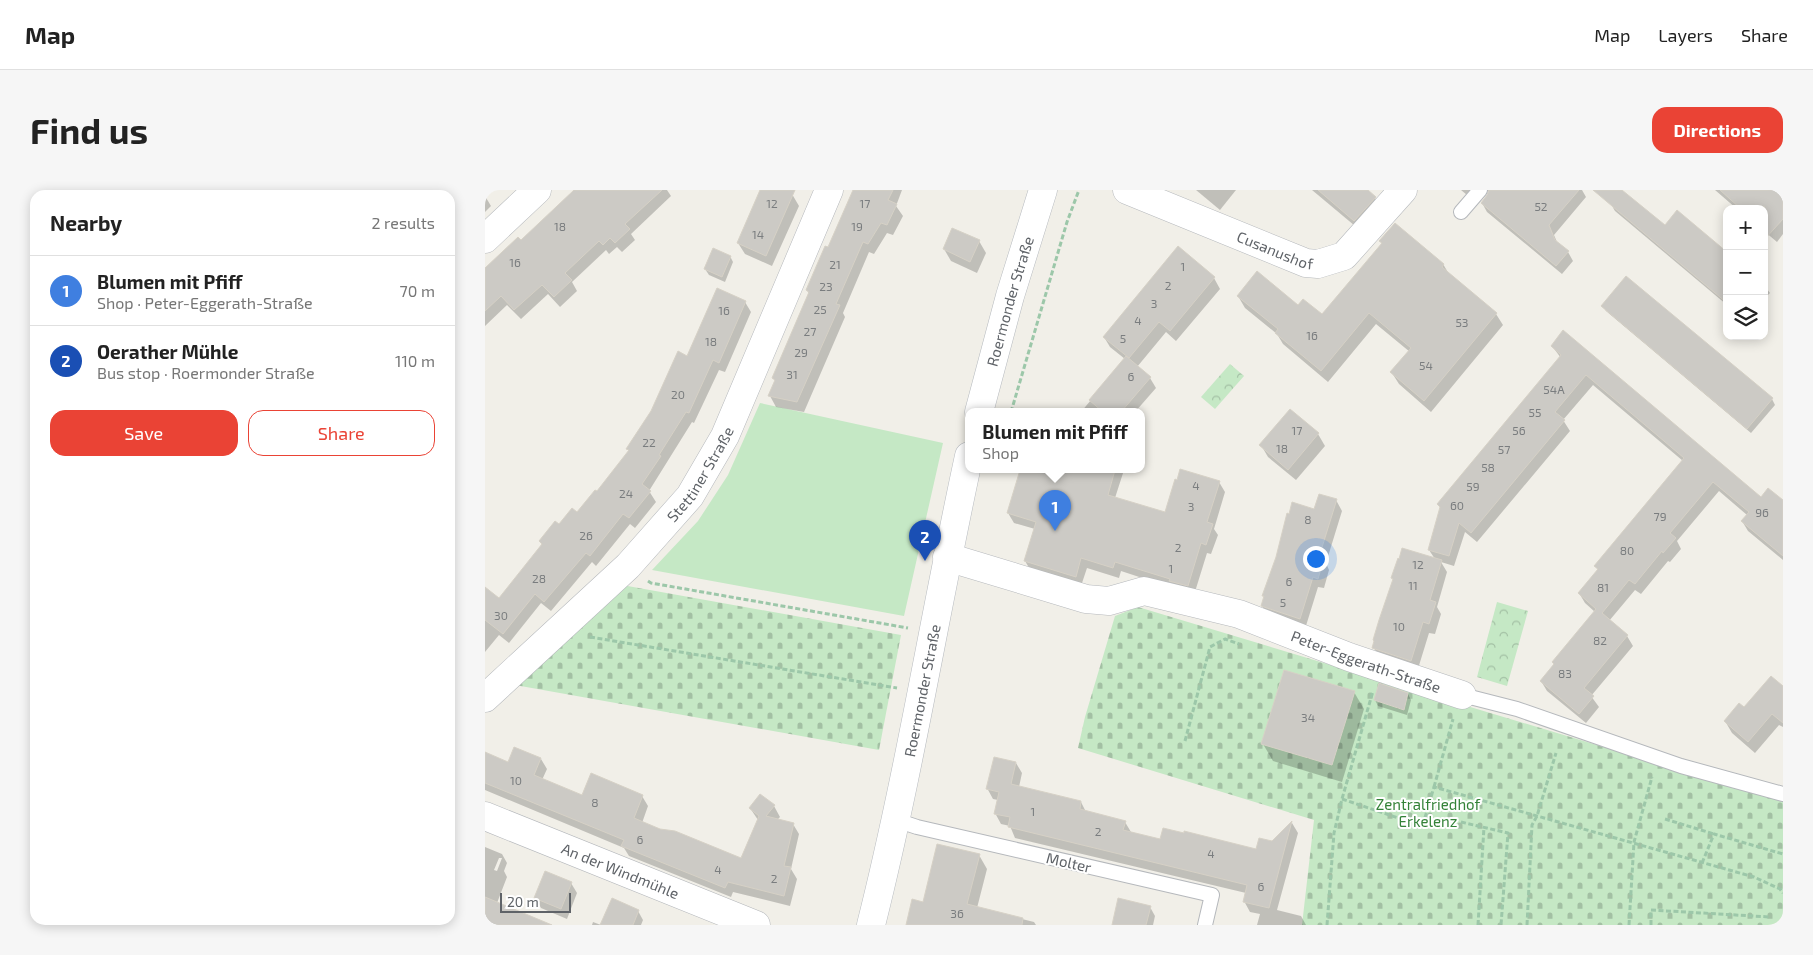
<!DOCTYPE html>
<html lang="en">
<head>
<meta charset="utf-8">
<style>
	:root { --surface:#fff; --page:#f6f6f6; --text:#222; --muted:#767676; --line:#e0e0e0; --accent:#ea4335 }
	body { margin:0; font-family:"Exo 2",sans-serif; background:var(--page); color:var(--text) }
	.controls { position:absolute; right:15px; top:15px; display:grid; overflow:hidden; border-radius:10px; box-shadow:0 2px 12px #0003 }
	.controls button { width:45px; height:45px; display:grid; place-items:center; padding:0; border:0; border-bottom:1px solid var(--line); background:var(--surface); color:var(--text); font:25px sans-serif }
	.scale { position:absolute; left:15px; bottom:12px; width:71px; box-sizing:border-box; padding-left:5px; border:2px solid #5f6368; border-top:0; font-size:14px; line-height:18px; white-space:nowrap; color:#5f6368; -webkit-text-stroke:4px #fff; paint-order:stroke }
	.you { position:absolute; left:830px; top:368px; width:18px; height:18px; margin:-12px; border:4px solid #fff; border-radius:50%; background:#1a73e8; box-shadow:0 0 0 8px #1a73e833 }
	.badge { display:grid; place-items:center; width:32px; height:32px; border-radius:50%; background:var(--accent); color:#fff; font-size:16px; font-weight:700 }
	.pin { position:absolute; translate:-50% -41px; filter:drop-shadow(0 1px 2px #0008) }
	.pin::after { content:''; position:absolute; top:26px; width:18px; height:15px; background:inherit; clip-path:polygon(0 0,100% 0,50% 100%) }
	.popup { position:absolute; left:480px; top:218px; width:180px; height:65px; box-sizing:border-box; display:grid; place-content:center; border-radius:10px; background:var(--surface); filter:drop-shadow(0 1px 4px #0005); font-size:16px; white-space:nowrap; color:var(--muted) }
	.popup b { font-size:19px; color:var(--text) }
	.popup::after { content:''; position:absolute; left:50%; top:100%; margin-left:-10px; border:10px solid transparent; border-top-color:var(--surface) }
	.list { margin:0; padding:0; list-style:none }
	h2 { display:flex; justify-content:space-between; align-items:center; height:65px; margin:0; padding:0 20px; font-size:21px }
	h2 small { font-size:16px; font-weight:400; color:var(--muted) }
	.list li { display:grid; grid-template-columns:32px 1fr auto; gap:15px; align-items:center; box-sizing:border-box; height:70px; padding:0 20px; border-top:1px solid var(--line) }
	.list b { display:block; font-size:19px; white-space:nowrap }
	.list p { margin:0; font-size:16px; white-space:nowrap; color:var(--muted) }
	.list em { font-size:16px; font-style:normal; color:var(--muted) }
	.actions { display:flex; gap:10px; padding:15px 20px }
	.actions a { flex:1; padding:11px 0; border:1px solid var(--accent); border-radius:15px; text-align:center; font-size:18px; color:var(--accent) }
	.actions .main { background:var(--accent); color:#fff }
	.icon { flex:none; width:28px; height:28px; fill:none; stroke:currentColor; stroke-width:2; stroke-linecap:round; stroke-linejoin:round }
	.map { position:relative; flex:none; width:1298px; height:735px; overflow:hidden; border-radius:15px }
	header { display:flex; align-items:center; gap:30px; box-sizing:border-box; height:70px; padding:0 25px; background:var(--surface); border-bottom:1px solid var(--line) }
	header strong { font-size:24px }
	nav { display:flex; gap:28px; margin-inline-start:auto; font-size:18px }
	.intro { display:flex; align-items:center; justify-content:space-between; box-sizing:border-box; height:120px; padding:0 30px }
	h1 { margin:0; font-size:35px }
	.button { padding:12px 22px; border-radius:15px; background:var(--accent); color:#fff; font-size:18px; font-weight:700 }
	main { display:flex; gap:30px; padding:0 30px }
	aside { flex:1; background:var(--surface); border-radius:15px; box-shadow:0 2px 12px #0003 }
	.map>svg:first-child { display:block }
	.forest { fill:url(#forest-crowns) }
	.cemetery { fill:url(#cemetery-stones) }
	.pitch { fill:#c5e8c5 }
	.shadow { fill:#0003; fill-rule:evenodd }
	.building { fill:#cccac5; stroke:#d6d1c6 }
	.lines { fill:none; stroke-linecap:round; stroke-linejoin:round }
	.lane-casing { stroke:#b5b8bc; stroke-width:16 }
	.street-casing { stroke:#b5b8bc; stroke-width:29 }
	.secondary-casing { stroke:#b6babf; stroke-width:29 }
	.path { stroke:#9cc7a9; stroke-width:3; stroke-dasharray:5 2.5; stroke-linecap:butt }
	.lane { stroke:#fff; stroke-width:14 }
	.street { stroke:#fff; stroke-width:28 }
	.secondary { stroke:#fff; stroke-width:28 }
	.labels { text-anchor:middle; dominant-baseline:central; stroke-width:4; stroke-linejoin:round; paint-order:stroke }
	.number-label { font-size:12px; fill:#7a7d7f }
	.street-label { font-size:15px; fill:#5f6368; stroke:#fff }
	.park-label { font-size:15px; fill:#348238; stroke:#fff }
</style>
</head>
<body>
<header>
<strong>Map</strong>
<nav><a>Map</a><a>Layers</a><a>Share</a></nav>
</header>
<div class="intro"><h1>Find us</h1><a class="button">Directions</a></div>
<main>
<aside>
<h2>Nearby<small>2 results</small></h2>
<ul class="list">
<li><span class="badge" style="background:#3f7fe0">1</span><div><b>Blumen mit Pfiff</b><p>Shop · Peter-Eggerath-Straße</p></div><em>70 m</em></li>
<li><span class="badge" style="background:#1a4fb4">2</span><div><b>Oerather Mühle</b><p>Bus stop · Roermonder Straße</p></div><em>110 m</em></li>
</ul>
<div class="actions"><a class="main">Save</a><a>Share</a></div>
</aside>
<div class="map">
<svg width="1298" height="735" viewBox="0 0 1298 735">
	<defs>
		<pattern id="forest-crowns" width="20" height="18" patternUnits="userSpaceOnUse" patternTransform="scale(1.25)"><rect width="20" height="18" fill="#c5e8c5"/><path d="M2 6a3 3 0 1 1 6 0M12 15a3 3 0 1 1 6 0" fill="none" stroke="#a3c0a4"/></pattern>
		<pattern id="cemetery-stones" width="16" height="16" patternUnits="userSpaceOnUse" patternTransform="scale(1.25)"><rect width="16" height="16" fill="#c5e8c5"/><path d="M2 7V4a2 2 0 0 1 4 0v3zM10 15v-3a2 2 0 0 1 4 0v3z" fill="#a3c0a4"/></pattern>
	</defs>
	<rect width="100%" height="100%" fill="#f1efe8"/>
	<!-- forest -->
	<g class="forest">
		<polygon points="745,174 759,186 730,219 716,207"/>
		<polygon points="1012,412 1043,421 1022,496 992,487"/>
	</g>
	<!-- cemetery -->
	<g class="cemetery">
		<polygon points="137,395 416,445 394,560 30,495"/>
		<polygon points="653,417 1298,611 1298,735 817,735 829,630 593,558 600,527 630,426"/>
	</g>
	<!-- pitch -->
	<polygon class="pitch" points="275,213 458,253 419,426 167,380 213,331 243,285"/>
	<!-- shadow -->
	<g class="shadow">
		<polygon points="90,0 182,0 186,6 146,44 150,50 137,62 132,57 124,64 121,60 87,92 92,101 75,117 63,104 36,129 22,115 0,136 0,80 36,51"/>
		<polygon points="276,0 308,0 307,4 314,16 287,76 260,64 253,53"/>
		<polygon points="369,0 417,0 411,16 418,26 408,45 402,43 389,64 384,62 358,123 360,127 319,222 291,217 285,206 291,192 288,188 324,104 322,100 344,59"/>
		<polygon points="711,0 751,0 735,20"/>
		<polygon points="827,0 881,0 890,8 896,18 876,41"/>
		<polygon points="976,0 1097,0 1101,7 1069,45 1072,52 1083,62 1088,71 1077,84 1002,22 997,13 1005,2 997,0 988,10"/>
		<polygon points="1230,0 1298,0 1298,44 1292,52 1279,41 1279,19 1252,19"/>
		<polygon points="0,6 6,16 0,22"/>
		<polygon points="1127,16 1242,63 1242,115 1130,21"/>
		<polygon points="494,51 501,63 492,83 466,71 459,59"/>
		<polygon points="895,51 958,74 964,84 1011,124 1018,135 946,222 914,194 907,183 925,162 891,134 843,192 798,154 792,144 760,118 753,106 813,117 837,126 897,54"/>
		<polygon points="245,66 248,72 240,92 224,85 220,79"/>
		<polygon points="729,88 735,99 691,151 681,142 652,177 665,188 671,198 650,222 596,222 640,169 625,157 619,147"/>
		<polygon points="1279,95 1285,103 1279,109"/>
		<polygon points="260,112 266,122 240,182 234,180 209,233 207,232 164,301 171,312 150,338 145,334 111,376 107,372 66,421 56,413 24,453 14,445 0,462 0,410 14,409 58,355 55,351 92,324 112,303 145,262 143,259 203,167"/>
		<polygon points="1118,116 1287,209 1290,215 1266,243 1121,121"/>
		<polygon points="1067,156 1276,308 1298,312 1298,370 1263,341 1257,331 1262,325 1234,301 1192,351 1196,359 1185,372 1183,371 1156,404 1150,400 1124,431 1142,446 1148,456 1106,506 1114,517 1101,533 1062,501 1056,491 1110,422 1100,413 1094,403 1113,380 1110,376 1198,271 1108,195 1078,230 1085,241 992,352 980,342 969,376 956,372 962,382 952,417 956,424 950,444 944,443 932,482 895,469 889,458 950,369 944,360 1076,168"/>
		<polygon points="833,244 840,256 811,290 783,267 776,255"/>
		<polygon points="575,280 639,280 630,308 681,324 734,292 740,302 729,339 733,345 726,364 722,363 709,405 636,381 634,388 602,378 596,396 546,381 540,371 550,339 529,333 523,323 572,290"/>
		<polygon points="851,310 857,321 841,373 844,380 839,398 833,397 820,439 783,426 777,416 779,408 778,405 792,367 830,321"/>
		<polygon points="1298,498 1298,537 1294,535 1270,563 1247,543 1240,531"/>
		<polygon points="869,502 879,519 857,592 788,571 778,554"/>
		<polygon points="923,504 926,510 922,525 893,516 890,510"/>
		<polygon points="0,564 23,574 56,569 62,579 57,590 98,607 157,606 163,616 157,633 256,670 273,630 265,618 289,616 295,627 292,630 308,634 314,644 306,679 312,689 305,716 248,702 246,707 144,666 139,658 0,600"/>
		<polygon points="531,573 537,583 534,597 596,612 601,622 640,632 646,642 676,651 772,661 788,652 807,633 813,643 792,720 816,726 821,735 772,735 775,724 765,722 759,711 761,703 530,648 525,636 516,634 510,623 513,610 508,609 502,598"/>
		<path d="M0,657l17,7 5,9 -3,8 3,6 -10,26 42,22h-54zM14,668h3l-5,13 -3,-1z"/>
		<polygon points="494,665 502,679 492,718 549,732 551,735 423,735 439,713"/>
		<polygon points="86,693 92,703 82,729 56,718 50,707"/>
		<polygon points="665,717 670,726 668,735 628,735"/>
		<polygon points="153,721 158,730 156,735 117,735"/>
		<polygon points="108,732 116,735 107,735"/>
	</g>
	<!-- building -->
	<g class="building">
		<polygon points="89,0 177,0 140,34 145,39 130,53 125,48 118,55 114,51 80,83 87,90 69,107 57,95 29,120 16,106 0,121 0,78 33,47 36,50"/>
		<polygon points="275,0 310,0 281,66 252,53"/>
		<polygon points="368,0 408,0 403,10 412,14 402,35 396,33 383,54 378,52 351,114 355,115 312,212 283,206 290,190 287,188 324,102 321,100 340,56 343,57"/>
		<polygon points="833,0 883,0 891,7 869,31"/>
		<polygon points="1004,0 1094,0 1064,35 1070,50 1084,61 1071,76 996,13 1002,5"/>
		<polygon points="1108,0 1137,0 1180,35 1192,20 1242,62 1242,113"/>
		<polygon points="1235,0 1298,0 1298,29 1279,50 1279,16 1277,19 1256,19"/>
		<polygon points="910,33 959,74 957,77 1012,123 939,211 905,182 926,158 884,123 836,181 790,143 793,139 752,106 772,81 813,115 818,109 837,124 897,53 894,51"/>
		<polygon points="467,38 495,50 485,72 458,59"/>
		<polygon points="693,56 730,87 685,141 674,132 644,168 618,147"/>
		<polygon points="228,58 246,66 237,87 219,79"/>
		<polygon points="1141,86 1288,208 1262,239 1116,116"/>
		<polygon points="232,98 261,111 234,173 228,170 204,223 201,222 174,265 176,266 157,294 166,301 144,328 138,324 105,366 101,363 59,412 50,404 18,444 0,430 0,397 14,408 57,354 54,351 70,331 74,334 87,318 92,322 110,300 112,301 144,260 141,259 166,221 193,161 202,166"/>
		<polygon points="1078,140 1276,307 1283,298 1298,310 1298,366 1256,331 1264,322 1228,292 1185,343 1191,348 1178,363 1177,361 1150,394 1144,390 1117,423 1143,445 1099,498 1109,506 1094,524 1055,491 1069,474 1067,472 1111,419 1093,403 1113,379 1109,376 1199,268 1101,185 1070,222 1080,230 986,343 974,333 964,366 943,360 955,317 952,314 1076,165 1066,156"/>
		<polygon points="641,166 666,187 636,222 618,222 604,210"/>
		<polygon points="805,219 834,243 803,280 774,255"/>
		<polygon points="695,279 735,291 722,332 728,334 721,355 716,353 703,396 684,391 685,389 630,372 628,378 596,368 591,387 539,371 551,332 522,323 535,280 630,280 623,305 680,322 690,289 692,290"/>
		<polygon points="834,304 852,309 834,367 839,368 833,389 828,387 815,429 776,416 779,406 777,406 791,367 802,323 804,324 807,312 829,319"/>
		<polygon points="917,358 957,370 945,410 951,412 944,434 938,432 926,471 887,458 889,451 888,450 894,430 908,389 906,388 913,368 914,369"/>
		<polygon points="799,480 870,501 847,575 776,554"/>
		<polygon points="1286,486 1298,496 1298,533 1287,524 1263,552 1239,531 1254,513 1259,517"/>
		<polygon points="894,493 923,503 919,520 889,510"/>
		<polygon points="29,557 56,568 49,585 97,605 106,583 158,605 149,628 175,639 190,641 256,668 274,626 264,618 275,604 290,615 281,626 309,633 299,676 306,677 299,706 243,692 240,698 136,656 139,650 0,593 0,562 23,572"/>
		<polygon points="509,567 531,572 526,594 596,611 595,619 641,631 638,640 675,649 678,638 699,643 699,641 771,659 774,648 787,651 807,631 784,718 758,712 762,695 523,637 525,627 509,624 514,602 501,599"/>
		<polygon points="452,654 495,664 482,714 538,728 537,735 421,735 427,709 438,712"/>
		<polygon points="60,681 87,692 76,719 49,708"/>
		<polygon points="0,707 67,735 0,735"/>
		<polygon points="127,708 154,720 148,735 115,735"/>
		<polygon points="633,708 666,716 661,735 627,735"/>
	</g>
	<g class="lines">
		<defs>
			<g id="lane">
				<polyline points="976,22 995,0"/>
				<polyline points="977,505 1032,519 1196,576 1298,604"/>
				<polyline points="411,630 432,637 727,705 720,735"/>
			</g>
			<g id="street">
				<path id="s1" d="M642,0l179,73 12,1 26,-8 59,-66"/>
				<polyline points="0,49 52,0"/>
				<path id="s2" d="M462,367l139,42 23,2 35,-10 95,23 110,43 113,38"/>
				<path id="s3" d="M0,508l143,-132 62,-70 35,-60 104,-246"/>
				<path id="s4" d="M0,626l271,109"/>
			</g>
			<g id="secondary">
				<path id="s5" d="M494,222l31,-116 33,-106"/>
				<path id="s6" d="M386,735c39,-155 64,-313 98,-469"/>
			</g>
		</defs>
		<!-- lane casing -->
		<use href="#lane" class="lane-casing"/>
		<!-- street casing -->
		<use href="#street" class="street-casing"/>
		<!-- secondary casing -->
		<use href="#secondary" class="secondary-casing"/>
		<!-- path -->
		<g class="path">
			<polyline points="526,222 582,32 594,0"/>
			<polyline points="163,391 166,393 423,438"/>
			<polyline points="105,447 412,498"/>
			<polyline points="700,551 725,457 740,449 754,454"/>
			<polyline points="949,597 968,529"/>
			<polyline points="857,609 931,634 939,631 949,597 1269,687 1295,699 1298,703"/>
			<polyline points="1180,629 1229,644"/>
			<polyline points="976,632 1023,643 1016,735"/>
			<polyline points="1217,673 1229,644 1298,664"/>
			<polyline points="842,735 849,643 857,609 888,501"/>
			<polyline points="993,735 999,637"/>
			<polyline points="1042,735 1047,635 1052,626 1071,563"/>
			<polyline points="1144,735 1149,652 1167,587"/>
			<polyline points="1166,735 1166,720 1285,727"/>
		</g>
		<!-- lane -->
		<use href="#lane" class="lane"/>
		<!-- street -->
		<use href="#street" class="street"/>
		<!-- secondary -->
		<use href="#secondary" class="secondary"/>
	</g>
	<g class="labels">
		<!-- number labels -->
		<g class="number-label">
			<text x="287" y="13">12</text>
			<text x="380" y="13">17</text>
			<text x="1056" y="16">52</text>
			<text x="75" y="36">18</text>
			<text x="372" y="36">19</text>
			<text x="273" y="44">14</text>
			<text x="30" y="72">16</text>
			<text x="350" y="74">21</text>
			<text x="698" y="76">1</text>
			<text x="683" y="95">2</text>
			<text x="341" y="96">23</text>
			<text x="669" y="113">3</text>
			<text x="335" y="119">25</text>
			<text x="239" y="120">16</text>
			<text x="653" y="130">4</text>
			<text x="977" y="132">53</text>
			<text x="325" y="141">27</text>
			<text x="827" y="145">16</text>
			<text x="638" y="148">5</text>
			<text x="226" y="151">18</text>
			<text x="316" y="162">29</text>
			<text x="941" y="175">54</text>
			<text x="307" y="184">31</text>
			<text x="646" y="186">6</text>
			<text x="1069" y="199">54A</text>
			<text x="193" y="204">20</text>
			<text x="1050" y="222">55</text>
			<text x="812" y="240">17</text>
			<text x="1034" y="240">56</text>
			<text x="164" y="252">22</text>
			<text x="797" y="258">18</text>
			<text x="1019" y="259">57</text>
			<text x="1003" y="277">58</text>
			<text x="711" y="295">4</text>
			<text x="988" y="296">59</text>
			<text x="141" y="303">24</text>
			<text x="972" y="315">60</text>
			<text x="706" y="316">3</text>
			<text x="1277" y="322">96</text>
			<text x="1175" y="326">79</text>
			<text x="823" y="329">8</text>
			<text x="101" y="345">26</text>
			<text x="693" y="357">2</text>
			<text x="1142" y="360">80</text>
			<text x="933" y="374">12</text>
			<text x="686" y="378">1</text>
			<text x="54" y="388">28</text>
			<text x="804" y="391">6</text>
			<text x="928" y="395">11</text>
			<text x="1118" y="397">81</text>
			<text x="798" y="412">5</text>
			<text x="16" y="425">30</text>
			<text x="914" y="436">10</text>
			<text x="1115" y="450">82</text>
			<text x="1080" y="483">83</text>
			<text x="823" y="527">34</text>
			<text x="31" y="590">10</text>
			<text x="110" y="612">8</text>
			<text x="548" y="621">1</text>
			<text x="613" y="641">2</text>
			<text x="155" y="649">6</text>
			<text x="726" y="663">4</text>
			<text x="233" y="679">4</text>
			<text x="289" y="688">2</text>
			<text x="776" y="696">6</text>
			<text x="472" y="723">36</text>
		</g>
		<!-- street labels -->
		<g class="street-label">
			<text stroke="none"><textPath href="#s1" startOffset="160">Cusanushof</textPath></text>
			<text stroke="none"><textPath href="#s5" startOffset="115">Roermonder Straße</textPath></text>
			<text stroke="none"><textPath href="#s3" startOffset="312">Stettiner Straße</textPath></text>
			<text stroke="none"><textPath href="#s2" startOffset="438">Peter-Eggerath-Straße</textPath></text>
			<text stroke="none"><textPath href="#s6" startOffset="240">Roermonder Straße</textPath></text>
			<text transform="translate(584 672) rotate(13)">Molter</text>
			<text stroke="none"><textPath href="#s4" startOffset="146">An der Windmühle</textPath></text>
		</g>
		<!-- park labels -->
		<g class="park-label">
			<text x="943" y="614">Zentralfriedhof<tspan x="943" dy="17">Erkelenz</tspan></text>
		</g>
	</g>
</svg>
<div class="controls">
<button>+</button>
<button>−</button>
<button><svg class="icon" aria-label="layers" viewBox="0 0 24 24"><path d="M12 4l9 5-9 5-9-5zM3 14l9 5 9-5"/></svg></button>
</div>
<div class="scale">20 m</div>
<div class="you"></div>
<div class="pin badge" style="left:570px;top:341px;background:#3f7fe0">1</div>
<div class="popup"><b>Blumen mit Pfiff</b>Shop</div>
<div class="pin badge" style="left:440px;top:371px;background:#1a4fb4">2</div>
</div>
</main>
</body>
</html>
